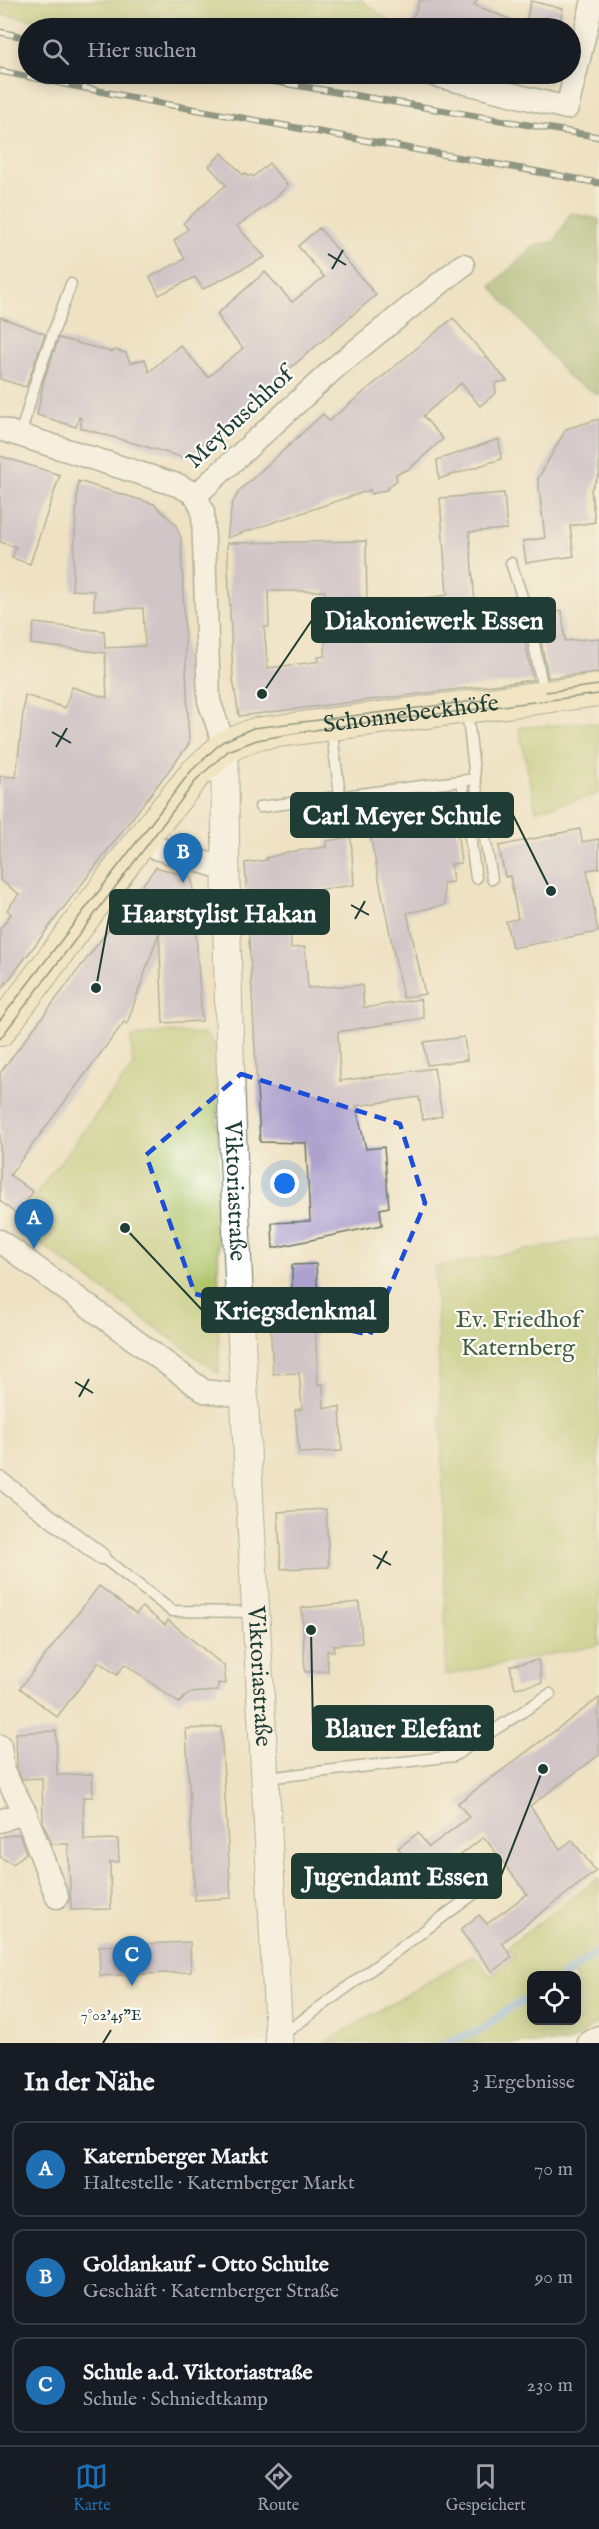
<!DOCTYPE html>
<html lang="de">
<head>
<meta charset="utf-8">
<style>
	:root { --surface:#171b24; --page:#20242c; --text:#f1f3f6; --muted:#9ea1a6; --line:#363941; --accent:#1f6fb2 }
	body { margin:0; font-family:"IM FELL English",serif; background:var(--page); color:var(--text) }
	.controls { position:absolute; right:18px; bottom:18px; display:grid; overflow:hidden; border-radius:12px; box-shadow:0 3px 15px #0003 }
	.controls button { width:54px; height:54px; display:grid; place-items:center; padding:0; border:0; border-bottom:2px solid var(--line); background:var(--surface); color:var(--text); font:30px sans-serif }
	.you { position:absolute; left:285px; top:1184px; width:21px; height:21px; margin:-15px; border:4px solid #fff; border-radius:50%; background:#1a73e8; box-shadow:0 0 0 9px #1a73e833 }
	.badge { display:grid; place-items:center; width:39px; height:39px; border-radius:50%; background:var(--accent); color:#fff; font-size:20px; font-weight:700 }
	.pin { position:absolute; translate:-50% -50px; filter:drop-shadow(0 2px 3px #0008) }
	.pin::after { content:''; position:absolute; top:32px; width:21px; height:18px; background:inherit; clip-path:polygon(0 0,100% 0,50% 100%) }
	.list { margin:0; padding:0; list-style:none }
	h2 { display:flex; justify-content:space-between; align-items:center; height:78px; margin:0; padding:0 24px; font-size:26px }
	h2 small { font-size:20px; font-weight:400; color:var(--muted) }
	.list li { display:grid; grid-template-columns:39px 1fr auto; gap:18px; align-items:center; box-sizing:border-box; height:96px; margin:0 12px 12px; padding:0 12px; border:2px solid var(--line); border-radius:12px }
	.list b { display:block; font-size:22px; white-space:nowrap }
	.list p { margin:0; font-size:20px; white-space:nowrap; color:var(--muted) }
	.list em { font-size:20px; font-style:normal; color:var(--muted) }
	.icon { flex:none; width:33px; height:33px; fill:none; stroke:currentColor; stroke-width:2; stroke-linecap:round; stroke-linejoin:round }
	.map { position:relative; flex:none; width:599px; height:2043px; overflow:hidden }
	.search { position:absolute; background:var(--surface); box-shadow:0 3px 15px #0003; left:18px; right:18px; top:18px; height:66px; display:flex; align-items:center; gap:15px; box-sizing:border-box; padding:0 21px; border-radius:33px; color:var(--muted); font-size:22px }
	.sheet { height:402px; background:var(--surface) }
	nav { display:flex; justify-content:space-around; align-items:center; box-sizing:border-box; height:84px; border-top:2px solid var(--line); background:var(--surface); font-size:16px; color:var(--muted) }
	nav a { display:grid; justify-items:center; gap:3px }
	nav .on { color:var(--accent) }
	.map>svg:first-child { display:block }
	.green { fill:#b0c56a; stroke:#68814f; stroke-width:1.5; fill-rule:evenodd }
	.forest { fill:#8caa5e; stroke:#567449; stroke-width:1.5 }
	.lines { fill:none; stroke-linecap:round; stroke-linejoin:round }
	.stream { stroke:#78afe7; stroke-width:8 }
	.building { fill:#ada2ce; fill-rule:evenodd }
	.service-casing { stroke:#687766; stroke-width:13 }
	.pedestrian-casing { stroke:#687766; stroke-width:19 }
	.minor-casing { stroke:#687766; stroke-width:25 }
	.tertiary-casing { stroke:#687766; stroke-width:29 }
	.secondary-casing { stroke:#687766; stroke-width:34 }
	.service { stroke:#fff; stroke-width:10 }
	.pedestrian { stroke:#fff; stroke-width:16 }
	.minor { stroke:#fff; stroke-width:22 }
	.tertiary { stroke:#fff; stroke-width:27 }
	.secondary { stroke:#f7e9c3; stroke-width:32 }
	.tram { stroke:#1f3d34; stroke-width:1.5 }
	.rail-casing { stroke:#1f3d34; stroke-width:7 }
	.rail { stroke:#fdfcf7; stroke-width:4.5; stroke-dasharray:14; stroke-linecap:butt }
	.marked { fill:none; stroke:#1d4ed8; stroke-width:4.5; stroke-dasharray:12 8; stroke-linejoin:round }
	.ticks { fill:none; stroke:#1f3d34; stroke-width:2 }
	.labels { text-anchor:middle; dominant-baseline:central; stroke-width:4.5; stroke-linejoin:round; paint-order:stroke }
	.street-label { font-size:24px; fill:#1f3d34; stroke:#fdfcf7 }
	.park-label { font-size:24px; fill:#435f42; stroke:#fdfcf7 }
	.ticks-label { font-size:15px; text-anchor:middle; fill:#1f3d34; stroke:#fdfcf7; stroke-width:4.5; stroke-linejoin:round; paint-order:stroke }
	.leader { fill:none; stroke:#1f3d34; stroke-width:2 }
	.callout-dot { fill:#1f3d34; stroke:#fdfcf7; stroke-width:2 }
	.callout { fill:#1f3d34; stroke:#1f3d34; stroke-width:2 }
	.callout-label { font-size:26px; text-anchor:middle; font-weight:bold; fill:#fff }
</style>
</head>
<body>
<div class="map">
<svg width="599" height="2043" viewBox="0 0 599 2043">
	<rect width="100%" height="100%" fill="#fdfcf7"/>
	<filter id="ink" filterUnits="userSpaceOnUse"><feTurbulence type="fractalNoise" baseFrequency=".0167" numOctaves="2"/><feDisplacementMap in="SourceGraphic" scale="12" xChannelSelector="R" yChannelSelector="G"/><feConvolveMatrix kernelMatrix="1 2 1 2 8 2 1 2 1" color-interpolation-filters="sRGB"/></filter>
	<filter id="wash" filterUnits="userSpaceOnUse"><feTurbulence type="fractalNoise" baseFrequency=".008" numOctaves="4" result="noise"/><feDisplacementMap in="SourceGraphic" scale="24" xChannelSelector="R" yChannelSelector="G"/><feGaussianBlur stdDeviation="1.35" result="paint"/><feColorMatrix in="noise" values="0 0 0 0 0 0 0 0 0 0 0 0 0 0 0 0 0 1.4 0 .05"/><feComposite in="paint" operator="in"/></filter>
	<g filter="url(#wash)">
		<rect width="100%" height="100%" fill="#efe2c2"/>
		<!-- green -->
		<g class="green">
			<polygon points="0,0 361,0 399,28 86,28 0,14"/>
			<polygon points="345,74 426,74 413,85"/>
			<polygon points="590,722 599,725 599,794 536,810 519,728"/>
			<polygon points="164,1032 205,1034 217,1047 219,1373 13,1224 133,1066 131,1038"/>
			<polygon points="599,1237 599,1645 446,1675 443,1475 435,1267"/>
			<path d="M599,1878v144l-31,21h-244l150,-88 17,21 24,-19 -8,-10zM532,1976h44v44h-44z"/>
		</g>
		<!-- forest -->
		<polygon class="forest" points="570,213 599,219 599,395 570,379 491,286 534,246 555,241"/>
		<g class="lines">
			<!-- stream -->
			<g class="stream">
				<polyline points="564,1976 599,1951"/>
				<polyline points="444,2043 480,2031 511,2007 532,1998"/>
			</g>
		</g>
		<g id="blocks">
			<!-- building -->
			<g class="building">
				<polygon points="420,0 477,0 474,5 525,25 531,1 563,9 558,28 409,28"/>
				<polygon points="222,153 243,175 245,173 248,177 251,175 253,177 269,163 288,186 267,205 237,226 265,257 203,289 195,277 159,295 150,277 185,259 174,241 188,229 183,223 226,185 209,166"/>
				<polygon points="319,228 376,295 185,458 81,428 81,418 79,417 76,427 37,415 44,379 59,338 111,352 115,350 126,353 130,363 145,359 149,372 180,345 208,377 243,348 226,329 217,314 265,272 292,302 324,277 298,246"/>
				<polygon points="0,317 45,334 26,387 0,379"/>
				<polygon points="453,318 507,381 495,383 496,393 480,406 461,383 423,416 443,439 409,469 396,474 397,480 386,490 371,494 370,490 227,538 232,504 239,491 323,414 329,421"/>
				<polygon points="599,419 599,475 591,490 595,522 570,526 574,556 526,563 523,541 545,538 538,479 566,429"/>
				<polygon points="499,439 501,459 439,479 437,460"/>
				<polygon points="0,456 60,475 30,564 12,558 16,547 0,542"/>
				<polygon points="78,481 154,504 175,524 181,538 189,744 0,991 0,929 11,914 7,910 19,894 0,880 0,776 16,777 25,695 65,708 72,687 107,698 105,653 31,644 34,623 104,631 105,648 145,646 143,608 94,610 94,591 72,590"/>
				<path d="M504,493l3,36 -38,3 7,83 28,-5v8l16,-2 13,64 -294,36 -6,-36 -6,-137 139,-2 1,65 80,-11 -7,-97zM268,591h57v65l-7,1 1,4 -5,1 -46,6 -4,-41h5z"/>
				<polygon points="562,611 565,641 599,638 599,672 548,678 536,614"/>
				<polygon points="456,820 461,863 451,864 453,882 443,883 445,905 407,913 425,994 403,998 369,830"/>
				<polygon points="580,829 582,842 599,839 599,868 587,870 598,932 512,948 506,921 518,919 510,876 505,877 499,846"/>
				<polygon points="351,837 354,885 289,894 291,948 305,947 308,988 362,985 364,1008 420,999 424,1018 338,1032 340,1081 434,1068 442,1116 423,1120 419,1097 356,1106 366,1149 384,1147 389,1207 380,1209 382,1225 273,1248 272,1223 310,1221 306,1143 260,1142 245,863 267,860 266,858 288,852 326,847 326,841"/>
				<polygon points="156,867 192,878 202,1021 163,1023 159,932 127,1024 124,1022 10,1175 33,1192 16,1214 0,1201 0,1073"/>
				<polygon points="464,1037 467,1060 427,1065 424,1042"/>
				<polygon points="316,1264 318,1299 314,1299 318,1385 323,1384 324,1408 340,1407 342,1451 299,1453 295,1410 302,1409 299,1373 273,1374 269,1300 292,1299 292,1265"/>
				<polygon points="326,1509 329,1567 281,1569 278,1512"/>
				<polygon points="99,1586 136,1614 142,1607 165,1625 168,1620 224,1666 226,1684 218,1683 218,1691 189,1693 179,1703 125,1664 117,1675 99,1662 57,1717 20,1688"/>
				<polygon points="359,1602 362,1643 333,1645 334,1651 327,1651 328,1671 305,1672 302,1608"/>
				<polygon points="538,1660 542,1683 515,1688 510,1666"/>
				<polygon points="599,1698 599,1755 530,1806 560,1849 572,1840 596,1871 502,1943 512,1957 493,1972 460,1930 479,1915 487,1924 527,1894 484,1837 444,1868 450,1876 431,1891 398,1848 418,1833 429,1847 469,1817 458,1803"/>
				<polygon points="221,1727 231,1898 195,1900 186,1729"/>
				<polygon points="56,1731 57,1775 92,1774 93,1797 83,1797 84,1840 118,1839 119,1862 110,1862 111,1909 71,1910 68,1844 52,1844 43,1822 42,1778 22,1779 17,1768 16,1733"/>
				<polygon points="19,1834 26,1853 13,1864 0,1857 0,1837"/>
				<polygon points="190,1942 191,1972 100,1976 99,1946"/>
			</g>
		</g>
	</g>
	<g filter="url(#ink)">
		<use href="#blocks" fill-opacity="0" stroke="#687766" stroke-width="1.5"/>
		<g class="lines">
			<defs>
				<g id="service">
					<polyline points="20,436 37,377 71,284"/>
					<polyline points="511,563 529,618 544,695"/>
					<polyline points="331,727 340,795"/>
					<polyline points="475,779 492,879"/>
					<polyline points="462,781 476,878"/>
					<polyline points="260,807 475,779 467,709"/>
					<polyline points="101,1556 172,1611 255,1612"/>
					<polyline points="266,1778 454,1756 550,1694"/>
					<polyline points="281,2036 478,1891"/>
				</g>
				<polyline id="pedestrian" points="0,1480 101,1556"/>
				<g id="minor">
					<polyline points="434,75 567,108 593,0"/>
					<polyline points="0,429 180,486 196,495 203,512 209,701 225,747"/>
					<polyline points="196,495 338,365 463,265"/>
					<polyline points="139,843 226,869"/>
					<polyline points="0,1241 204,1391 244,1396"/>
					<polyline points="0,1746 3,1771 25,1812 57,1897"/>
					<polyline points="0,1821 25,1812"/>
					<polyline points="589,2043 599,2037"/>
				</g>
				<g id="tertiary">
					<path id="s1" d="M225,747c0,432 33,864 54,1296"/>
				</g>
				<g id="secondary">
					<path id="s2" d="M0,1030l139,-187 56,-69 30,-27 30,-13 344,-44"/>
				</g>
			</defs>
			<!-- service casing -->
			<use href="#service" class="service-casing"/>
			<!-- pedestrian casing -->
			<use href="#pedestrian" class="pedestrian-casing"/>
			<!-- minor casing -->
			<use href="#minor" class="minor-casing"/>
			<!-- tertiary casing -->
			<use href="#tertiary" class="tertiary-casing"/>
			<!-- secondary casing -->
			<use href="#secondary" class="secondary-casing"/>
			<!-- service -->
			<use href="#service" class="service"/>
			<!-- pedestrian -->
			<use href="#pedestrian" class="pedestrian"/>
			<!-- minor -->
			<use href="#minor" class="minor"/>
			<!-- tertiary -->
			<use href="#tertiary" class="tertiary"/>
			<!-- secondary -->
			<use href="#secondary" class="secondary"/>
			<!-- tram -->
			<g class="tram">
				<polyline points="546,692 599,685"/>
				<polyline points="0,1020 191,771 222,742 253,728 483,700"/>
				<polyline points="0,1039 198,778 228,751 257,740 332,727 599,694"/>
			</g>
			<defs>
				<g id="rail">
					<polyline points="0,32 28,38"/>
					<polyline points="0,71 149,101 599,183"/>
					<polyline points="230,74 599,137"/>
				</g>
			</defs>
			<!-- rail casing -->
			<use href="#rail" class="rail-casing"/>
			<!-- rail -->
			<use href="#rail" class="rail"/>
		</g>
	</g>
	<!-- marked area -->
	<path d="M0 0H599V2043H0ZM241,1074l159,50 25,79 -55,132 -175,-41 -49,-139z" fill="#efe2c2" fill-opacity=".55" fill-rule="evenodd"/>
	<path class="marked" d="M241,1074l159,50 25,79 -55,132 -175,-41 -49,-139z"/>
	<!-- ticks -->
	<path class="ticks" d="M328,254l18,11M332,269l11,-19M52,732l19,11M56,747l11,-19M351,905l18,10M355,919l10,-18M75,1382l18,11M79,1397l10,-18M373,1555l18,10M377,1569l10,-18M103,2043l8,-13"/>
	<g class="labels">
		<!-- street labels -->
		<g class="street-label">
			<text transform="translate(240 418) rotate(-43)">Meybuschhof</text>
			<text stroke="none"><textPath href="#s2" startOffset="552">Schonnebeckhöfe</textPath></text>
			<text stroke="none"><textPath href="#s1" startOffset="444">Viktoriastraße</textPath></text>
			<text stroke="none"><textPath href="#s1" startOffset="930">Viktoriastraße</textPath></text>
		</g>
		<!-- park labels -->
		<g class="park-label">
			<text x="518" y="1320">Ev. Friedhof<tspan x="518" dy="28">Katernberg</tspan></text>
		</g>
	</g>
	<g class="ticks-label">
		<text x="111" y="2020">7°02'45"E</text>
	</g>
	<!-- callouts -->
	<path class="leader" d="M262 694L312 620M551 891L513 815M96 988L110 912M125 1228L202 1310M311 1630L313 1728M543 1769L501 1876"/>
	<g class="callout-dot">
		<circle cx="262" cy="694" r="6"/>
		<circle cx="551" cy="891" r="6"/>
		<circle cx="96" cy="988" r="6"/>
		<circle cx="125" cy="1228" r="6"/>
		<circle cx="311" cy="1630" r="6"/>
		<circle cx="543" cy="1769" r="6"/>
	</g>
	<g class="callout">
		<rect x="312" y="598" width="243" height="44" rx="6"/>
		<rect x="291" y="793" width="222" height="44" rx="6"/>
		<rect x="110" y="890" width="219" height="44" rx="6"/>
		<rect x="202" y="1288" width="186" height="44" rx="6"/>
		<rect x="313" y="1706" width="180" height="44" rx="6"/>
		<rect x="292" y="1854" width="209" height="44" rx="6"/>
	</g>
	<g class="callout-label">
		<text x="434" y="629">Diakoniewerk Essen</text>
		<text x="402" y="824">Carl Meyer Schule</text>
		<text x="219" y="922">Haarstylist Hakan</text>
		<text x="295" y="1319">Kriegsdenkmal</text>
		<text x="403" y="1737">Blauer Elefant</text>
		<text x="396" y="1885">Jugendamt Essen</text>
	</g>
</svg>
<div class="controls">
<button><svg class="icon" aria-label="locate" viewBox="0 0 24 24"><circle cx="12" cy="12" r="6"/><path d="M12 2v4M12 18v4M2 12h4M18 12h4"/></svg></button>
</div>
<div class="you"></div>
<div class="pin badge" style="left:34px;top:1249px">A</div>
<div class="pin badge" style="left:183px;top:883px">B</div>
<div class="pin badge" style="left:132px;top:1986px">C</div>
<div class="search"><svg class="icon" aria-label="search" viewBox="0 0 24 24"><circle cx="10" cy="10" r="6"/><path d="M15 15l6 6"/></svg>Hier suchen</div>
</div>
<section class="sheet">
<h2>In der Nähe<small>3 Ergebnisse</small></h2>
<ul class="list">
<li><span class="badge">A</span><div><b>Katernberger Markt</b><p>Haltestelle · Katernberger Markt</p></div><em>70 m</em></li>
<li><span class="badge">B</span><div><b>Goldankauf - Otto Schulte</b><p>Geschäft · Katernberger Straße</p></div><em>90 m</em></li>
<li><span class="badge">C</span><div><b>Schule a.d. Viktoriastraße</b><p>Schule · Schniedtkamp</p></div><em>230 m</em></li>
</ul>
</section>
<nav>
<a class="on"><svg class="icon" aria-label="map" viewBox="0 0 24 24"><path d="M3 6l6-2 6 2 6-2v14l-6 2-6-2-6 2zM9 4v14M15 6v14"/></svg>Karte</a>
<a><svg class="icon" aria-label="directions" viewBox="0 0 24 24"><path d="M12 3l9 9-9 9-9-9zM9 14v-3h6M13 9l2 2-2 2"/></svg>Route</a>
<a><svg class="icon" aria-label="saved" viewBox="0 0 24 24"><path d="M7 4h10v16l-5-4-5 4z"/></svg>Gespeichert</a>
</nav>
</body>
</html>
